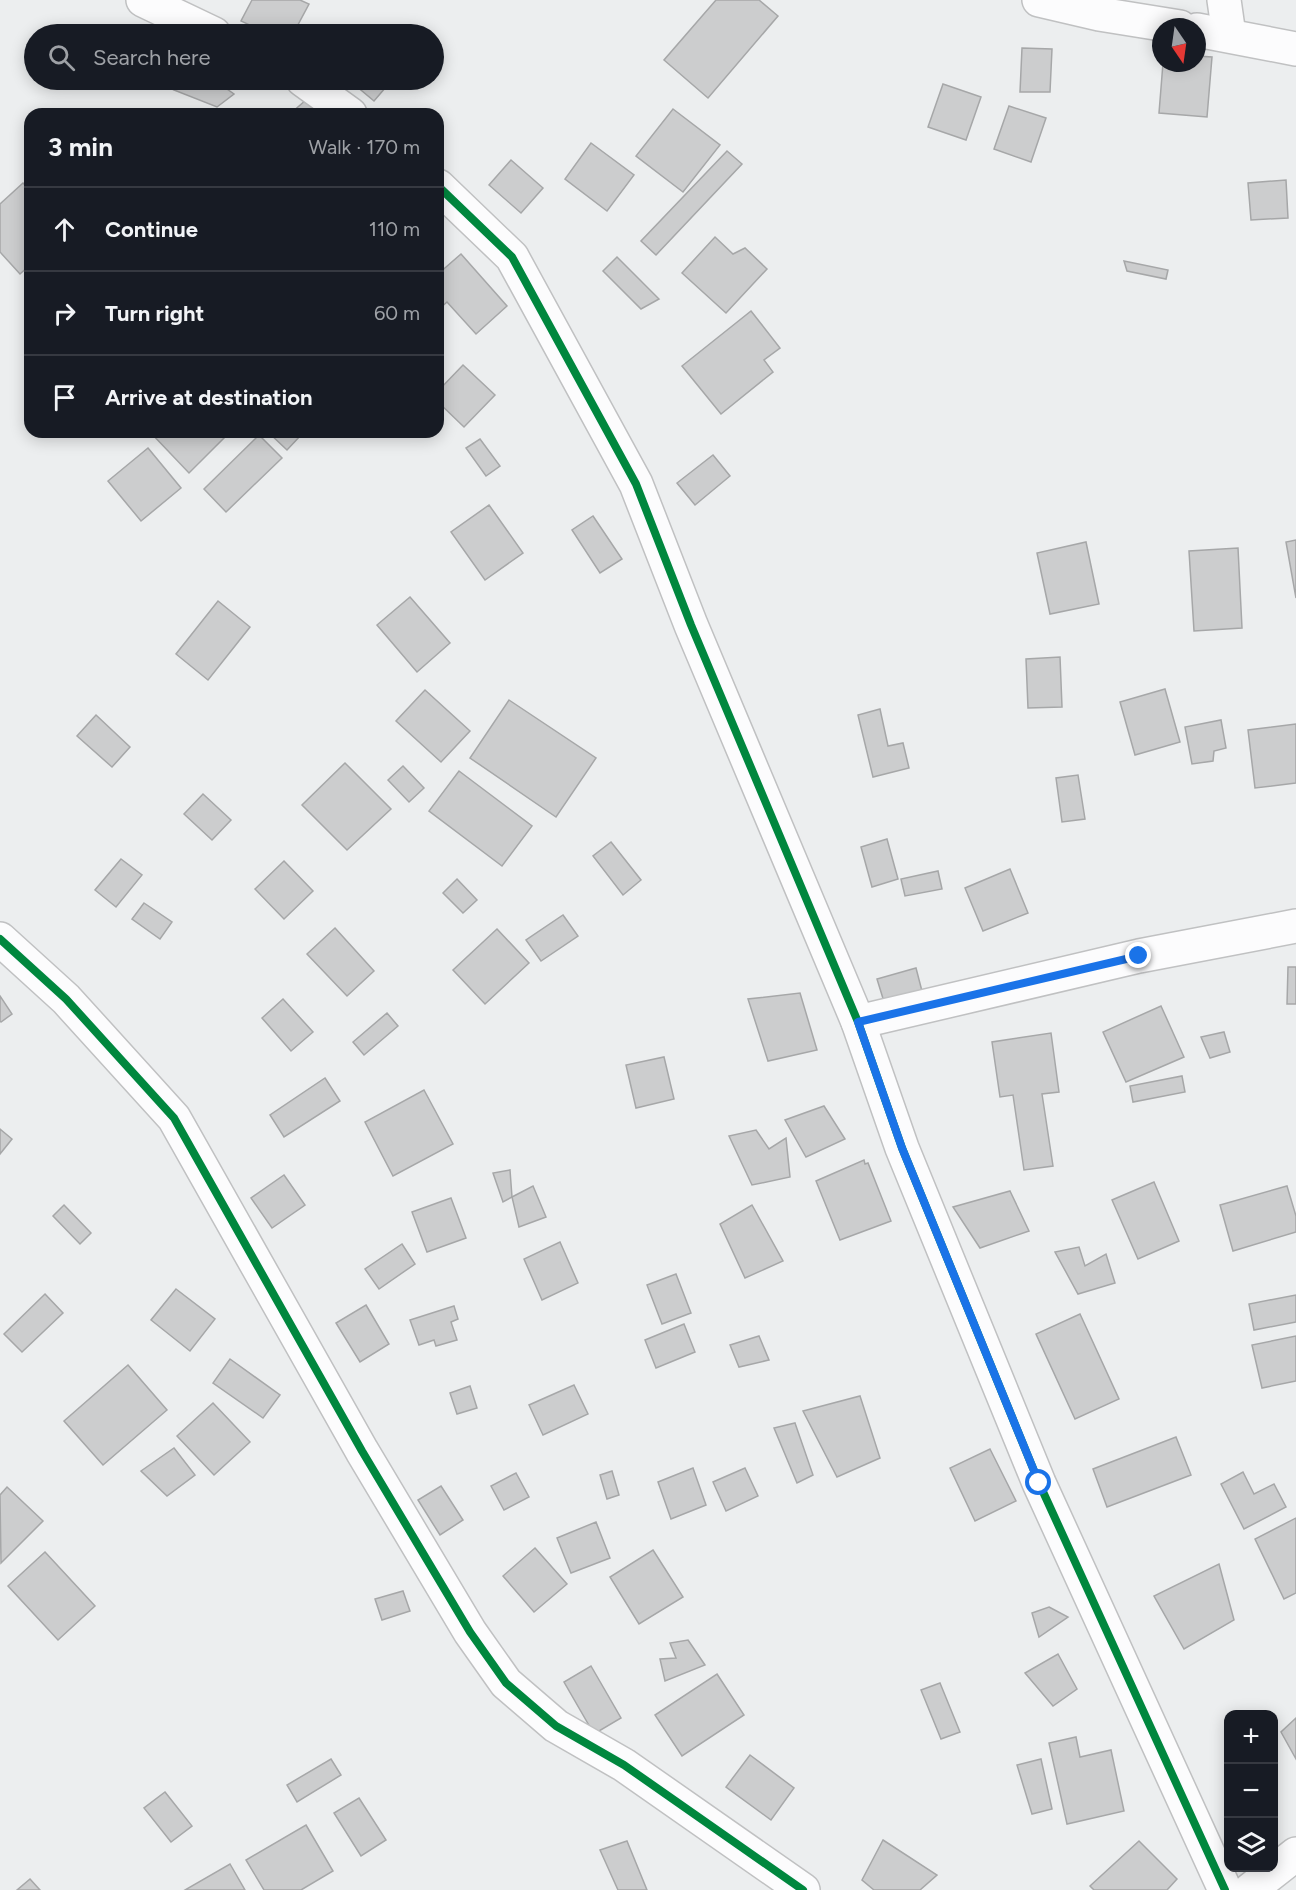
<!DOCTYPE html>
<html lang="en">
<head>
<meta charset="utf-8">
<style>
	:root { --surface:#171b24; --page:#242831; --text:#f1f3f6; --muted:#9ea1a6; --line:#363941 }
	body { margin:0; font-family:Figtree,sans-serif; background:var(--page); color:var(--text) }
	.controls { position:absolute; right:18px; bottom:18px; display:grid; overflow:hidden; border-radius:12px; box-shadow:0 3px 15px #0003 }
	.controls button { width:54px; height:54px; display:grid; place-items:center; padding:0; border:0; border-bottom:2px solid var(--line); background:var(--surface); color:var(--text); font:30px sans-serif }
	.compass { position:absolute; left:1152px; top:18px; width:54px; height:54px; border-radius:50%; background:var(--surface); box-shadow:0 3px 15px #0003; rotate:167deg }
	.stop { position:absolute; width:18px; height:18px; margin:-14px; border:4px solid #1a73e8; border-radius:50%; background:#fff }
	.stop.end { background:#1a73e8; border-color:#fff; box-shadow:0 2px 6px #0008 }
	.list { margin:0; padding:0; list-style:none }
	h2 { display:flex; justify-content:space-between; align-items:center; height:78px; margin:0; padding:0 24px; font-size:26px }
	h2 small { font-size:20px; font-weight:400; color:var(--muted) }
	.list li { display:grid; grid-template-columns:39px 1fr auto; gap:18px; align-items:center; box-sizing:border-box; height:84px; padding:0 24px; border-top:2px solid var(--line) }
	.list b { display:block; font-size:22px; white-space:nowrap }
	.list em { font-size:20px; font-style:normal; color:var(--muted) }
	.icon { flex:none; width:33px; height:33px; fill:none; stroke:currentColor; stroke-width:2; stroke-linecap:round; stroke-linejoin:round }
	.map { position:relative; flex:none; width:1296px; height:1890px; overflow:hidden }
	.search { position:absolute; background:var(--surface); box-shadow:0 3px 15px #0003; left:24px; top:24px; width:420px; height:66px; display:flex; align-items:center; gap:15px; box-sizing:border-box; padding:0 21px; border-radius:33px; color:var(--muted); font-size:22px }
	.panel { position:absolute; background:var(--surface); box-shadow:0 3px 15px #0003; left:24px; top:108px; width:420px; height:330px; border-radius:18px }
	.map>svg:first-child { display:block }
	.building { fill:#cccdce; stroke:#a6a7a8; stroke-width:1.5 }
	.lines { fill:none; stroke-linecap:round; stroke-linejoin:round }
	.minor-casing { stroke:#c0c1c2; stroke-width:36 }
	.minor { stroke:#fcfcfd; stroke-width:33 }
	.cycleway-casing { stroke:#f9fbfe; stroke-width:11 }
	.cycleway { stroke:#00873e; stroke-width:8 }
	.route { stroke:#1a73e8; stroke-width:8 }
</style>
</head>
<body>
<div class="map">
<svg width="1296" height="1890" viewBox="0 0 1296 1890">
	<rect width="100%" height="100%" fill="#eceeef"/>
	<!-- building -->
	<g class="building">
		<polygon points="252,0 300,0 309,4 293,34 269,34 241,21"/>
		<polygon points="716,0 759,0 778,16 708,98 664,60"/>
		<polygon points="1022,48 1052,49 1050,92 1020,92"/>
		<polygon points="1197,56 1212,57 1207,117 1159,113 1163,63 1197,63"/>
		<polygon points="186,80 214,80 234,94 217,107 174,90"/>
		<polygon points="349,80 392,80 374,101"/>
		<polygon points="943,84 981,97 966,140 928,127"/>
		<polygon points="307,99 320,114 290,114"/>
		<polygon points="1009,106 1046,118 1031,162 994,149"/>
		<polygon points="673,109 720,145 683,192 636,156"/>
		<polygon points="591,143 634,175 607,211 565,179"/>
		<polygon points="727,151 742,164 656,255 641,241"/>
		<polygon points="511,160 543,188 521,213 489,185"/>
		<polygon points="1286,180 1288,218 1251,220 1248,183"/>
		<polygon points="23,183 30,190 30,265 20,274 0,252 0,204"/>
		<polygon points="715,237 733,254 745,248 767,269 726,313 682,273"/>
		<polygon points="461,254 507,306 476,334 447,302 438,310 438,274"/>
		<polygon points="617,257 659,299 641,309 603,271"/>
		<polygon points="1124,261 1168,270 1166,279 1127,271"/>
		<polygon points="751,311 780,348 764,360 773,372 721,414 682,366"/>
		<polygon points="463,365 495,395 464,427 438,402 438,391"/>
		<polygon points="150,432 230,432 189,473"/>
		<polygon points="268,432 300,432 302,434 287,450"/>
		<polygon points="259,435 282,458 226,512 204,489"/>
		<polygon points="480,439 500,466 486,476 466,448"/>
		<polygon points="148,448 181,488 141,521 108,481"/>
		<polygon points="713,455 730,476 695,505 677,483"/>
		<polygon points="489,505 523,553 485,580 451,532"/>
		<polygon points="593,516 622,559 600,573 572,530"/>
		<polygon points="1296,540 1296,598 1286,542"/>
		<polygon points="1086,542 1099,604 1050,614 1037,553"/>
		<polygon points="1238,548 1242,628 1194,631 1189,551"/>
		<polygon points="410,597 450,643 417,672 377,625"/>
		<polygon points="218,601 250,627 208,680 176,654"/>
		<polygon points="1060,657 1062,707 1028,708 1026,659"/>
		<polygon points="1165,689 1180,742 1135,755 1120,702"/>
		<polygon points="425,690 470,731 441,762 396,721"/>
		<polygon points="509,700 596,758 556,817 470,758"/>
		<polygon points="880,709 888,746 903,743 909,768 873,777 858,715"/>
		<polygon points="96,715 130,747 112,767 77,736"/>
		<polygon points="1221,720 1226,748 1214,751 1213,761 1192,764 1185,727"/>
		<polygon points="1296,724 1296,783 1255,788 1248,730"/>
		<polygon points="345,763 391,809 347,850 302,805"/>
		<polygon points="403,766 424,788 409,802 388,780"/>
		<polygon points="459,771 532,826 502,866 429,811"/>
		<polygon points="1078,775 1085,819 1062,822 1056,778"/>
		<polygon points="203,794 231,820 212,840 184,814"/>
		<polygon points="887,839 898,879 872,887 861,847"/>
		<polygon points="611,842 641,880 623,895 593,856"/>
		<polygon points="121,859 142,875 116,907 95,890"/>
		<polygon points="284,861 313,891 284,919 255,889"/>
		<polygon points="1010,869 1028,913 983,931 965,888"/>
		<polygon points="938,871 942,889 905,896 901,879"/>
		<polygon points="457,879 477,900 463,913 443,893"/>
		<polygon points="144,903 172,922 160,939 132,919"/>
		<polygon points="563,915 578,936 541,961 526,940"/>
		<polygon points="335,928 374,971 347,996 307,954"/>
		<polygon points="497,929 529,963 485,1004 453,970"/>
		<polygon points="1288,967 1296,967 1296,1004 1287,1004"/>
		<polygon points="916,968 923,995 885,1005 877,979"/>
		<polygon points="800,993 817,1050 768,1061 748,999"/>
		<polygon points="0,996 12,1014 1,1022 0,1021"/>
		<polygon points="283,999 313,1032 291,1051 262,1018"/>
		<polygon points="1161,1006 1184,1057 1126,1082 1103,1032"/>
		<polygon points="387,1013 398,1026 364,1055 353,1042"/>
		<polygon points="1224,1032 1230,1052 1210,1058 1201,1037"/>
		<polygon points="1051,1033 1059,1092 1042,1094 1053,1166 1024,1170 1013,1095 1000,1097 992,1042"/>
		<polygon points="664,1057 674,1099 636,1108 626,1065"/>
		<polygon points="1182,1076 1185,1092 1133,1102 1130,1086"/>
		<polygon points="325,1078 340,1101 284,1137 270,1115"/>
		<polygon points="424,1090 453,1144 393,1176 365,1122"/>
		<polygon points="824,1106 845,1139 806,1157 785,1120"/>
		<polygon points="0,1129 12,1139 0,1154"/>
		<polygon points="756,1130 769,1149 786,1138 790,1177 752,1185 729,1136"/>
		<polygon points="864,1160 865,1164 868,1163 891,1221 840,1240 816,1181"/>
		<polygon points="510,1170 512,1197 503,1202 493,1173"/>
		<polygon points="284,1175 305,1205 272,1228 251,1198"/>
		<polygon points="1154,1182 1179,1241 1138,1259 1112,1200"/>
		<polygon points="533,1186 546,1217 519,1227 512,1197"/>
		<polygon points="1287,1186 1296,1216 1296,1232 1233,1251 1220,1205"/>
		<polygon points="1010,1191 1029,1231 980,1248 953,1207"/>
		<polygon points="451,1198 466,1238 427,1252 412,1212"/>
		<polygon points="64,1205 91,1233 80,1244 53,1216"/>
		<polygon points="752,1205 783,1261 745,1278 720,1224"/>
		<polygon points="560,1242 578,1283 542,1300 524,1259"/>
		<polygon points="402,1244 415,1264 379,1289 365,1269"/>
		<polygon points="1079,1247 1085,1266 1106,1254 1115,1283 1078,1294 1055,1252"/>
		<polygon points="676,1274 691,1313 662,1324 647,1285"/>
		<polygon points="176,1289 215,1319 190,1351 151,1320"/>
		<polygon points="45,1294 63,1313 22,1352 4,1334"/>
		<polygon points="1296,1295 1296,1322 1254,1330 1249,1304"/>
		<polygon points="366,1305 389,1344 360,1362 336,1323"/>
		<polygon points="454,1306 458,1319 451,1322 457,1340 436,1346 434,1340 419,1345 410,1320"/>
		<polygon points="1080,1314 1119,1399 1075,1419 1036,1334"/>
		<polygon points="684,1324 695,1352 656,1368 645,1340"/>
		<polygon points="759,1336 769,1360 739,1367 730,1345"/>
		<polygon points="1296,1336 1296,1381 1262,1388 1252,1345"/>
		<polygon points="230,1359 280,1395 263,1418 213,1383"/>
		<polygon points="128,1365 167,1410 103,1465 64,1421"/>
		<polygon points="574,1385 588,1414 543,1435 529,1405"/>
		<polygon points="470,1386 477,1408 457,1414 450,1393"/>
		<polygon points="860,1396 880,1458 837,1477 803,1411"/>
		<polygon points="213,1403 250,1442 214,1475 177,1436"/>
		<polygon points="795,1423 813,1475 797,1483 774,1428"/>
		<polygon points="1176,1437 1191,1475 1107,1507 1093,1469"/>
		<polygon points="174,1448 195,1475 167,1496 141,1471"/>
		<polygon points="990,1449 1016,1501 975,1521 950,1468"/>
		<polygon points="693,1468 706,1505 671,1519 658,1482"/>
		<polygon points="745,1468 758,1496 726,1511 713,1482"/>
		<polygon points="612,1471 619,1495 607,1499 600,1475"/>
		<polygon points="1243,1472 1254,1494 1274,1484 1286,1507 1244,1529 1221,1484"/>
		<polygon points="516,1473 529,1497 504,1510 491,1486"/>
		<polygon points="441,1486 463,1520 440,1535 418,1500"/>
		<polygon points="7,1487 43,1521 1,1563 0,1495"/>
		<polygon points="1296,1518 1296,1593 1284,1599 1255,1539"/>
		<polygon points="596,1522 610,1558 571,1573 557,1538"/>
		<polygon points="535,1548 567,1584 534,1612 503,1576"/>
		<polygon points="653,1550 683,1597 639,1624 610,1577"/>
		<polygon points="45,1552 95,1606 58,1640 8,1586"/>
		<polygon points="1219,1564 1234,1620 1184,1649 1154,1596"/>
		<polygon points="403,1591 410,1611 382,1620 375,1599"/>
		<polygon points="1049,1607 1068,1617 1039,1637 1032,1613"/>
		<polygon points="688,1640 705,1665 665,1681 660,1659 676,1658 670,1643"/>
		<polygon points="1058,1654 1077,1689 1053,1706 1025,1673"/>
		<polygon points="591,1666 621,1718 594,1734 564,1682"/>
		<polygon points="717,1674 744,1715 682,1756 655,1715"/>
		<polygon points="940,1683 960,1732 941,1739 921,1690"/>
		<polygon points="1296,1718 1296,1759 1281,1732"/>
		<polygon points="1076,1737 1080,1757 1111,1750 1124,1811 1067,1824 1049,1743"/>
		<polygon points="750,1755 794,1788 771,1820 726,1787"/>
		<polygon points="331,1759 341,1775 297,1802 287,1785"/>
		<polygon points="1041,1759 1052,1809 1032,1814 1017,1765"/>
		<polygon points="165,1792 192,1826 171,1842 144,1808"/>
		<polygon points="359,1798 386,1840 361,1856 334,1813"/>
		<polygon points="306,1825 333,1871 301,1890 264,1890 246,1860"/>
		<polygon points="883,1840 937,1875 920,1890 874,1890 862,1880"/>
		<polygon points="627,1841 647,1890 618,1890 600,1850"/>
		<polygon points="1139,1841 1177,1879 1167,1890 1094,1890 1090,1886"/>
		<polygon points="230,1864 245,1890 185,1890"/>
		<polygon points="30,1879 40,1890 17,1890"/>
	</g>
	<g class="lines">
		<defs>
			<g id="minor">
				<polyline points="143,0 214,34"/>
				<polyline points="1039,0 1099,14 1180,27"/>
				<polyline points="1224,0 1229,35"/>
				<polyline points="1197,30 1296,49"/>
				<polyline points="303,80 350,114"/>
				<polyline points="438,186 512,257 636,484 691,625 858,1022 902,1148 1039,1483 1225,1890"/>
				<polyline points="0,939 66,999 174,1118 362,1451 470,1632 506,1683 556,1726 624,1765 803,1890"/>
				<polyline points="858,1022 1139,956 1296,926"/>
				<polyline points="1250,1890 1296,1854"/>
			</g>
		</defs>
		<!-- minor casing -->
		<use href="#minor" class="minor-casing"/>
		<!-- minor -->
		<use href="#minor" class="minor"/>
		<defs>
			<g id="cycleway">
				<polyline points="438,186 512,257 636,484 691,625 858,1022 902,1148 1039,1483 1225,1890"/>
				<polyline points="0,939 66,999 174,1118 362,1451 470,1632 506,1683 556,1726 624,1765 803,1890"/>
			</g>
		</defs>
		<!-- cycleway casing -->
		<use href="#cycleway" class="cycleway-casing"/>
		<!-- cycleway -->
		<use href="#cycleway" class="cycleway"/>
	</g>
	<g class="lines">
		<!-- route -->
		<polyline class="route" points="1039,1483 902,1148 858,1022 1139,956"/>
	</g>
</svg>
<div class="controls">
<button>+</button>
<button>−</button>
<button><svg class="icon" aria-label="layers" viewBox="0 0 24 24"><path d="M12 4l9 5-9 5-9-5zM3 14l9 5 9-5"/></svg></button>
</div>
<svg class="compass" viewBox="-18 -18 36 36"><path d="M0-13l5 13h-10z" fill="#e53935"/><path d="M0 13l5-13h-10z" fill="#9ea1a6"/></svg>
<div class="stop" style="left:1039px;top:1483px"></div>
<div class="stop end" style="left:1139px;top:956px"></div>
<div class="search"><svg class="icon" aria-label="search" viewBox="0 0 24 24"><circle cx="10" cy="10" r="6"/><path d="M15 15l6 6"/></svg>Search here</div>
<section class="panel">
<h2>3 min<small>Walk · 170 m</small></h2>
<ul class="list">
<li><svg class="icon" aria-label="ahead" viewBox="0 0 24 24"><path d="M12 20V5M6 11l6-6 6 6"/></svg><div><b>Continue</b></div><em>110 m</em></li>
<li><svg class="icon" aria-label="right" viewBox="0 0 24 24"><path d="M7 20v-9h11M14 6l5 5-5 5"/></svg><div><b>Turn right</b></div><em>60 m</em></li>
<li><svg class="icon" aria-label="arrive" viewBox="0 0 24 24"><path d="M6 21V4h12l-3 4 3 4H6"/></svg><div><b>Arrive at destination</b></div></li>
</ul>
</section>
</div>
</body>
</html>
